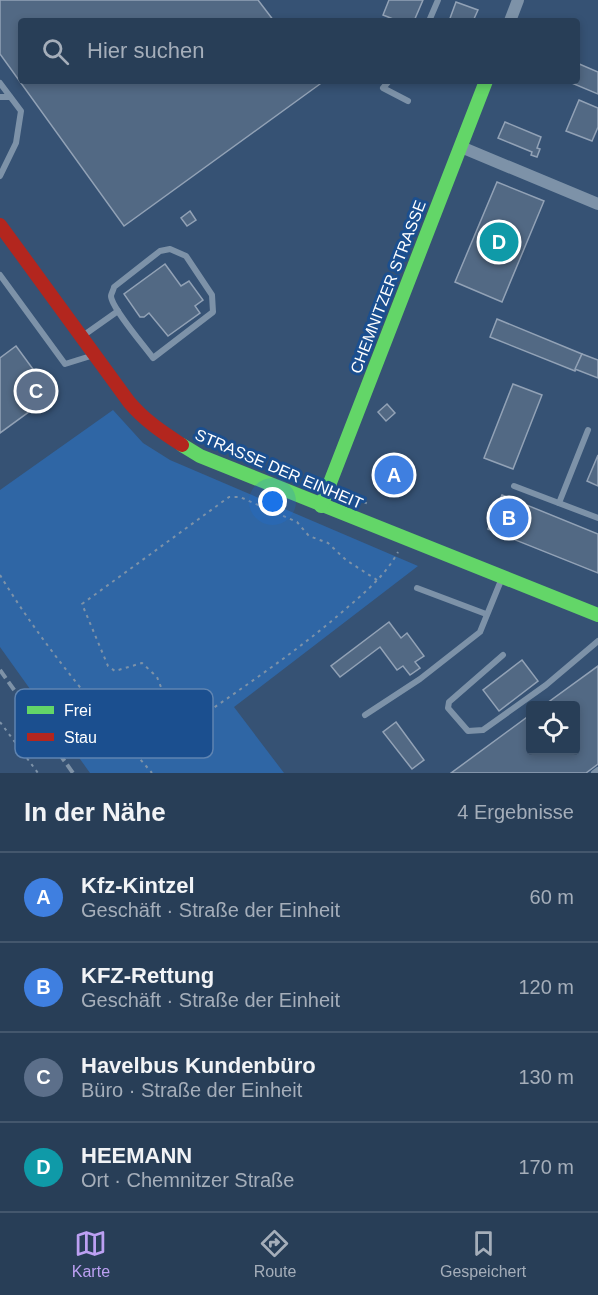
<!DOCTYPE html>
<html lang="de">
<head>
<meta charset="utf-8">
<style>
	:root { --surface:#283e57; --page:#344961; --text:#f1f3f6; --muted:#a5aeba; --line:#44576d; --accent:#bca0f2 }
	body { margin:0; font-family:Helvetica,sans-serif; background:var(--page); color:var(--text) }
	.controls { position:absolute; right:18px; bottom:18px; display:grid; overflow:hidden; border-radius:6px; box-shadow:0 3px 9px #0003 }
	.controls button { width:54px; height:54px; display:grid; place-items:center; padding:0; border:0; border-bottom:2px solid var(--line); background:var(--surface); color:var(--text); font:30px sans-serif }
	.you { position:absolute; left:273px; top:502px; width:21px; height:21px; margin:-15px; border:4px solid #fff; border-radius:50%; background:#1a73e8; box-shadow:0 0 0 9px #1a73e833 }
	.badge { display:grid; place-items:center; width:39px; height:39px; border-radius:50%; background:var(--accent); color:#fff; font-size:20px; font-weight:700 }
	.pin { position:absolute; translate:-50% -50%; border:3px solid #fff; box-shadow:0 2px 6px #0006 }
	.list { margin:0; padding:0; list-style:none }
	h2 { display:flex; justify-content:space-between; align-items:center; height:78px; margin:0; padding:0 24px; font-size:26px }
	h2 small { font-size:20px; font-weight:400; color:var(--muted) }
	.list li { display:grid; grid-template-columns:39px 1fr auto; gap:18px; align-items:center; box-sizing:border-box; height:90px; padding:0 24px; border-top:2px solid var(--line) }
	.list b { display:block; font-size:22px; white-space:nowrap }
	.list p { margin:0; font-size:20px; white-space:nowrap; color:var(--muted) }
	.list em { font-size:20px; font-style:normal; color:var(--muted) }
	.icon { flex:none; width:33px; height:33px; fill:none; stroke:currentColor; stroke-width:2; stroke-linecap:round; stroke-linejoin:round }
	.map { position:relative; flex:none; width:598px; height:773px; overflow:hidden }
	.search { position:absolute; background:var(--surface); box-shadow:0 3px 9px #0003; left:18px; right:18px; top:18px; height:66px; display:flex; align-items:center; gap:15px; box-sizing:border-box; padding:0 21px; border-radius:6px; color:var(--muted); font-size:22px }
	.sheet { height:438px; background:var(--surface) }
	nav { display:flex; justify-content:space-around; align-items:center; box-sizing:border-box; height:84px; border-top:2px solid var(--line); background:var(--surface); font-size:16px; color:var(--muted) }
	nav a { display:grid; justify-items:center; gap:3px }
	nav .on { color:var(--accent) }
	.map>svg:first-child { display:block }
	.green { fill:#2f66a5 }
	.building { fill:#526984; stroke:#92a2b6; stroke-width:1.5 }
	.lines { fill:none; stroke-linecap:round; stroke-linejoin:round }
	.path { stroke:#7d92a8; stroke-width:2; stroke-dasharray:3 4.5; stroke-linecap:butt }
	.lane { stroke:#7d92a8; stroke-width:6 }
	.street { stroke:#7d92a8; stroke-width:12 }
	.fast { stroke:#63d668; stroke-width:14 }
	.jam { stroke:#b3261e; stroke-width:14 }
	.rail { stroke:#7e92a7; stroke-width:4; stroke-dasharray:10 4.5; stroke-linecap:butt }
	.labels { text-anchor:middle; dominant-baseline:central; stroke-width:6; stroke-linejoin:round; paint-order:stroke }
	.street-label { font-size:16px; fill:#fff; stroke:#1b4f8f }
	.key { fill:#1b4f8f; stroke:#5f84b1; stroke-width:1.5 }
	.key-label { font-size:16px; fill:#fff }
</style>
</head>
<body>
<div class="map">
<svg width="598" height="773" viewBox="0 0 598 773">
	<rect width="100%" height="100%" fill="#365274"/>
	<!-- green -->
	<polygon class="green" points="113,410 143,443 170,460 418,566 234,707 284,773 90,773 0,647 0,490"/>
	<!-- building -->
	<g class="building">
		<polygon points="0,0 258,0 274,21 21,21 21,81 317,81 320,84 124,226 0,54"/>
		<polygon points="389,0 423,0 414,21 398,21 383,15"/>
		<polygon points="456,2 478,10 473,21 449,21"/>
		<polygon points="577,63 598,72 598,94 567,81 577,81"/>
		<polygon points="579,100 598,108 598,127 592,141 566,131"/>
		<polygon points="505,122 541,137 537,148 540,149 537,157 531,155 532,152 498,138"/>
		<polygon points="497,182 544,201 502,302 455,282"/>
		<polygon points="190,211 196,220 187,226 181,218"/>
		<polygon points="165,264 181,286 189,281 203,300 195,306 200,313 168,336 149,313 144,317 140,317 124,294"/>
		<polygon points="497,319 582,354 575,371 490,337"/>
		<polygon points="16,346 52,395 0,433 0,358"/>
		<polygon points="582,354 598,360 598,378 575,369"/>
		<polygon points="513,384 542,395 513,469 484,458"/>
		<polygon points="387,404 395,413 386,421 378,412"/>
		<polygon points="598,455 598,486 587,481"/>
		<polygon points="502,495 598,534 598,573 488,529"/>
		<polygon points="389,622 401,638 407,633 424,656 415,662 420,668 410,675 403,666 397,670 380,647 340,677 331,666"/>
		<polygon points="522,660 538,681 499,711 483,690"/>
		<polygon points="598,666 598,764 586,773 451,773 530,715 530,750 576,750 576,706 543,706"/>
		<polygon points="396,722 424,760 412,769 383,732"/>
	</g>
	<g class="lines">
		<!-- path -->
		<g class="path">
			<polyline points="344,492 370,505"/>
			<path d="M0,575c43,71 98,135 152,198"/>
			<path d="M377,580l-31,-20 -18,-17 -19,-7 -12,-14 -57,-25h-11l-147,107 26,62 7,5 27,-8 15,14 17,43 9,9c56,-39 114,-77 166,-123 19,-16 37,-32 49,-54"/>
			<polyline points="0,722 38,773"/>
		</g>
		<!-- lane -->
		<g class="lane">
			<polyline points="429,21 438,0"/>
			<polyline points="389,81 383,88 408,101"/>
			<polyline points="0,83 21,111 16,143 0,176"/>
			<polyline points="0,97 10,97"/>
			<path d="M170,249l16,7 26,39 1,17 -60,46c-8,-11 -42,-51 -42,-62 0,-2 3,-7 3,-9l46,-36z"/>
			<polyline points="0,275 65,364 94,355"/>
			<polyline points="84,335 118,311"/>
			<polyline points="514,486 598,518"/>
			<polyline points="559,503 588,430"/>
			<polyline points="417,588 486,614"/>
			<polyline points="503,655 449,702 448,708 468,731 483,730 546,685 598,641"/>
			<polyline points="365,715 420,679 480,632 502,578"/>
			<polyline points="594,773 598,770"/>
		</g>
		<!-- street -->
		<g class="street">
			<polyline points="510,21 518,0"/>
			<polyline points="461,147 598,204"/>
		</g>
		<!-- fast -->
		<g class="fast">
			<polyline points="182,445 200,456 598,615"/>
			<polyline points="321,506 486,81"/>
		</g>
		<!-- jam -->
		<path class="jam" d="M0,225l129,177c15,18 33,30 53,43"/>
		<!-- rail -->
		<polyline class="rail" points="0,670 73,773"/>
	</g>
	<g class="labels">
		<!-- street labels -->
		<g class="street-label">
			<text transform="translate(388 287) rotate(-69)">CHEMNITZER STRASSE</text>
			<text transform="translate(279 469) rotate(23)">STRASSE DER EINHEIT</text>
		</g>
	</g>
	<!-- legend -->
	<rect x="15" y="689" width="198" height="69" rx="9" class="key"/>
	<rect x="27" y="706" width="27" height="8" fill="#63d668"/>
	<rect x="27" y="733" width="27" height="8" fill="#b3261e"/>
	<g class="key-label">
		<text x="64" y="716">Frei</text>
		<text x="64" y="743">Stau</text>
	</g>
</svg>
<div class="controls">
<button><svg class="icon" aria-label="locate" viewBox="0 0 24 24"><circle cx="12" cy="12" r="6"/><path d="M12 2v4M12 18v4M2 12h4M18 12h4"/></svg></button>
</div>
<div class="you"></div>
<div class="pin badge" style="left:394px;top:475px;background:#3f7fe0">A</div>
<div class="pin badge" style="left:509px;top:518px;background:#3f7fe0">B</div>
<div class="pin badge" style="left:36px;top:391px;background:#5c6f8a">C</div>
<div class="pin badge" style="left:499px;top:242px;background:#0f9aa8">D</div>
<div class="search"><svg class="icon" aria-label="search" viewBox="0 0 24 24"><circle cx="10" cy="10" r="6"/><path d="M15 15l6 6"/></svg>Hier suchen</div>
</div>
<section class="sheet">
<h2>In der Nähe<small>4 Ergebnisse</small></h2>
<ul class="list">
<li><span class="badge" style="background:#3f7fe0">A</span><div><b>Kfz-Kintzel</b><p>Geschäft · Straße der Einheit</p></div><em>60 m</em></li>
<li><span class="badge" style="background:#3f7fe0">B</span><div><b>KFZ-Rettung</b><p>Geschäft · Straße der Einheit</p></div><em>120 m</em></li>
<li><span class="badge" style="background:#5c6f8a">C</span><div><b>Havelbus Kundenbüro</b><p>Büro · Straße der Einheit</p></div><em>130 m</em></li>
<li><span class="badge" style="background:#0f9aa8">D</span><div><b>HEEMANN</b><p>Ort · Chemnitzer Straße</p></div><em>170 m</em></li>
</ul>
</section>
<nav>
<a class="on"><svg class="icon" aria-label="map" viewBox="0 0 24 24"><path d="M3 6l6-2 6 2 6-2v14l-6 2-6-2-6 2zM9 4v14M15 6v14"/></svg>Karte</a>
<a><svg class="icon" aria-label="directions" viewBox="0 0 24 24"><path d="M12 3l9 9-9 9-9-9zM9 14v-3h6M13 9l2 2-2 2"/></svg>Route</a>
<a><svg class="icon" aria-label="saved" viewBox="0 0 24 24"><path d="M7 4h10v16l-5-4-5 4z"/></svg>Gespeichert</a>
</nav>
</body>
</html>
